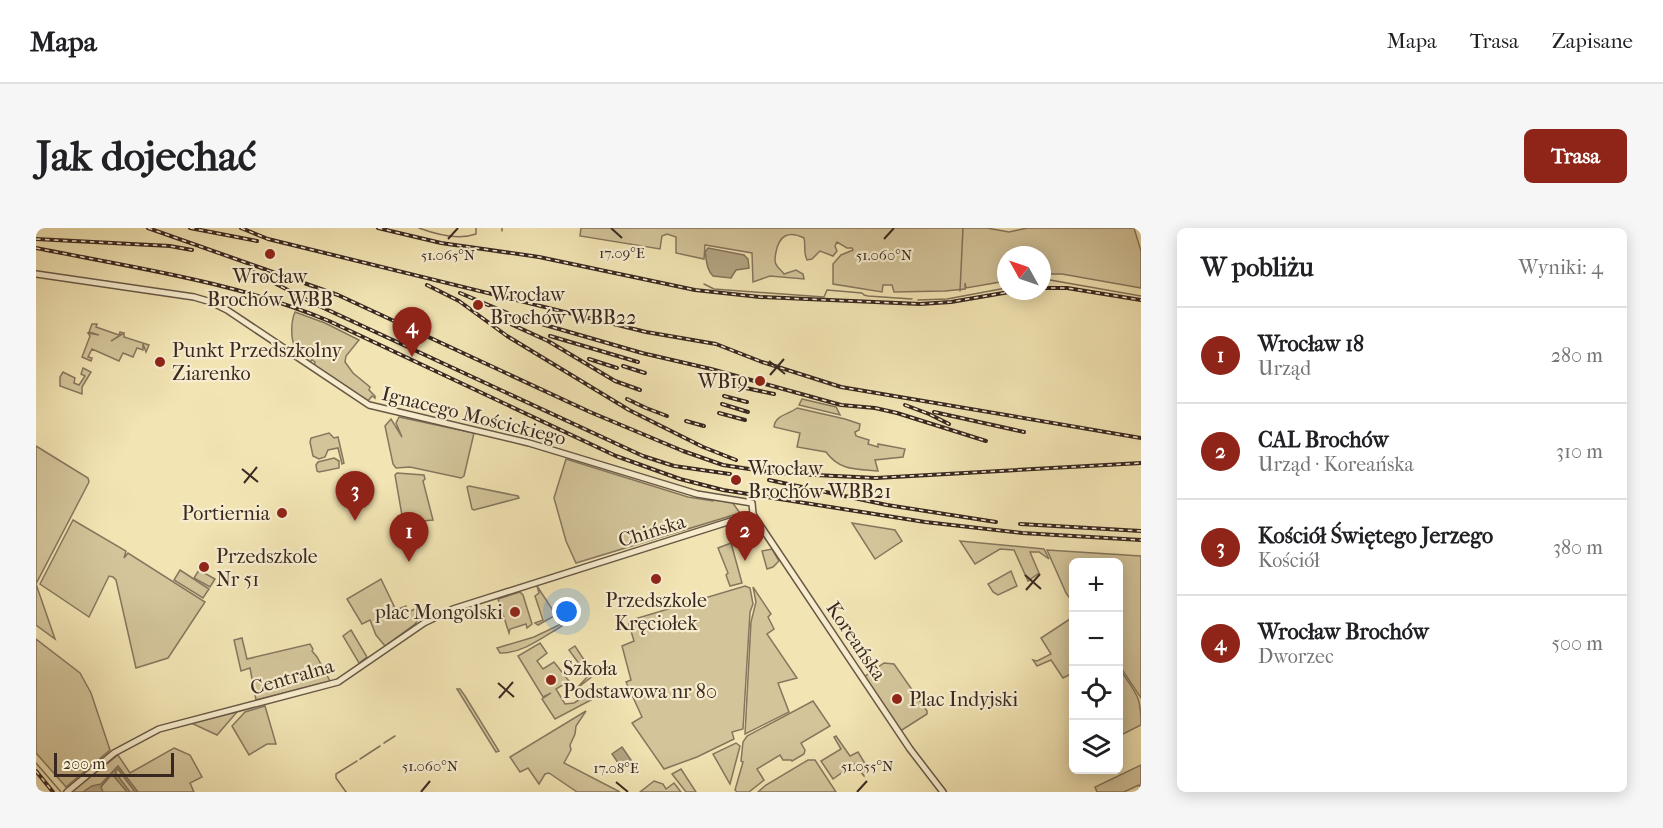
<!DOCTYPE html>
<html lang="pl">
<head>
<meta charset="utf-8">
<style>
	:root { --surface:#fff; --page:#f6f6f6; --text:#202124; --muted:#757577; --line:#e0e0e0; --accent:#8f2418 }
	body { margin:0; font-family:"IM FELL French Canon",serif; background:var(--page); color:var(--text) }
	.controls { position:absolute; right:18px; bottom:18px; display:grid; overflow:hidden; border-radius:9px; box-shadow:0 3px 15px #0003 }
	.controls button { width:54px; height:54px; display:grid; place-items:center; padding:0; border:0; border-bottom:2px solid var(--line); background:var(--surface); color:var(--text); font:30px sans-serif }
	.compass { position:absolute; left:961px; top:18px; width:54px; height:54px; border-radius:50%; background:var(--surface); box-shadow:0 3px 15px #0003; rotate:310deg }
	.scale { position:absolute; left:18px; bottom:15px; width:120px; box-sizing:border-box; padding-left:6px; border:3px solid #392821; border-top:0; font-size:16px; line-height:21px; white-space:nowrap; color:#392821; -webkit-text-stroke:4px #f7edce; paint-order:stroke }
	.you { position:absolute; left:531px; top:384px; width:21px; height:21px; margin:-15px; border:4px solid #fff; border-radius:50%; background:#1a73e8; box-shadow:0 0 0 9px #1a73e833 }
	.badge { display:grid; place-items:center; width:39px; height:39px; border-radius:50%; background:var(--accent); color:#fff; font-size:20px; font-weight:700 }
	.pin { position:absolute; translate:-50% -50px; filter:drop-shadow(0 2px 3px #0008) }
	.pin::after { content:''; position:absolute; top:32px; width:21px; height:18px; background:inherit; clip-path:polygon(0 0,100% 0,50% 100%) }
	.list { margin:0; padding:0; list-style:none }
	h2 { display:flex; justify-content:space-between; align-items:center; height:78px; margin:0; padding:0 24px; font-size:26px }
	h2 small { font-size:20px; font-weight:400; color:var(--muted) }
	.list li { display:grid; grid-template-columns:39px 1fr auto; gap:18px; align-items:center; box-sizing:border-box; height:96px; padding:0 24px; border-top:2px solid var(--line) }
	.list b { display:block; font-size:22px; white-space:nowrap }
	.list p { margin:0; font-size:20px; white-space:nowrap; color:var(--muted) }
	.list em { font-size:20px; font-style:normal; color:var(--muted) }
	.icon { flex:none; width:33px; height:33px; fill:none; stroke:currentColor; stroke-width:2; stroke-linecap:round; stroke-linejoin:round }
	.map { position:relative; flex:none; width:1105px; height:564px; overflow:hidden; border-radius:9px }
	header { display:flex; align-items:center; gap:36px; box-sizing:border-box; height:84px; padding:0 30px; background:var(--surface); border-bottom:2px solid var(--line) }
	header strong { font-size:28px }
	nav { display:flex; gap:33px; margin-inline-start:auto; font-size:21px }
	.intro { display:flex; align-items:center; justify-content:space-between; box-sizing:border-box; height:144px; padding:0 36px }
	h1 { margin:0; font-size:42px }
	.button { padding:15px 27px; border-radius:9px; background:var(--accent); color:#fff; font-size:21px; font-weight:700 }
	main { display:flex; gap:36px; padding:0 36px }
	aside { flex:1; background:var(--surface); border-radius:9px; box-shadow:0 3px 15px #0003 }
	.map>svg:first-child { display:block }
	.green { fill:#d3c49a; stroke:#86765e; stroke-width:1.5 }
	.water { fill:#b3a481; stroke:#82725b; stroke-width:1.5 }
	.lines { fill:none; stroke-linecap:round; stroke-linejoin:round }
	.stream { stroke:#82725b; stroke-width:1.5 }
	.minor-casing { stroke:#675746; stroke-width:8 }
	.minor { stroke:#f7edce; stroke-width:5 }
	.rail-casing { stroke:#392821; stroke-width:4 }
	.rail { stroke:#f7edce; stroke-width:1.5; stroke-dasharray:4.5; stroke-linecap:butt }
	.ticks { fill:none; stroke:#392821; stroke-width:2 }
	.poi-dot { fill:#8f2418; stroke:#f7edce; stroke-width:2 }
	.labels { text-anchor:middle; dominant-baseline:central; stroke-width:4.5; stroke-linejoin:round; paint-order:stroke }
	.poi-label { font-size:20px; fill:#392821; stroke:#f7edce; text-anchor:start }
	.street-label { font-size:20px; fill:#392821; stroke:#f7edce }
	.ticks-label { font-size:15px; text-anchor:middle; fill:#392821; stroke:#f7edce; stroke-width:4.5; stroke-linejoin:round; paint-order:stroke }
</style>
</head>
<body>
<header>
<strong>Mapa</strong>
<nav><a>Mapa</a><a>Trasa</a><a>Zapisane</a></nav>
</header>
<div class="intro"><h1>Jak dojechać</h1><a class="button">Trasa</a></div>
<main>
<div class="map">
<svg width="1105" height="564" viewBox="0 0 1105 564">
	<rect width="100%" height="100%" fill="#f2e4b3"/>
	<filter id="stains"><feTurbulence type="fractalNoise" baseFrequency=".00333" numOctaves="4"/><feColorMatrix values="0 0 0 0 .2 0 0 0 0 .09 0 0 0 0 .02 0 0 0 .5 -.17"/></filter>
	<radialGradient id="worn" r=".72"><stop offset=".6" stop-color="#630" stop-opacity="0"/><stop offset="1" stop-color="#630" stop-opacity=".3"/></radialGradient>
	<!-- green -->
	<g class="green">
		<path d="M545,0h406l22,4 18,-4h107l7,23v37l-79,-14h-20v-19h-36v26l-40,7 -1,-5v6l-20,2 -51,1 -2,-7h-9l-1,7 -49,-8v-20l8,-9 12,-5 -1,-2h-5l-10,-6 -2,4 2,5 -4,5 -13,-5 -8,8 -5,1c-4,-8 -1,-14 -3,-22 -16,-8 -25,-2 -28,14 -1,6 -2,10 1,14 2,3 5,5 7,8l12,-4 7,4 1,5 -34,-3 -17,6 -1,-29 -47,-8 -1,14 -28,-6v-16l-9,-3 -5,2 -2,13 -80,-13z"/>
		<path d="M259,84l30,11 34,17 -13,16 -1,6 8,11 17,14 -1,3 6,6v2l-3,-2 -5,6 -53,-36 1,-4 -3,-2 -2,2 -6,-4 1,-3c-3,-2 -6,-3 -9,-6 -6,-9 -5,-28 -1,-37z"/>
		<polygon points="56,96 61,96 60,99 83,107 84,104 87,105 75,113 88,105 88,109 113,117 110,124 107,116 107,122 101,120 97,129 87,125 83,133 56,121 52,129 56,130 55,133 46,129 54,108 52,105 63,107 53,104"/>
		<polygon points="47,140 55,144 46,159 46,166 24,158 24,149 27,144 39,150 38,155 43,157 49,148 45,146"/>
		<polygon points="766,171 800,179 804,187 763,177"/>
		<path d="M761,180l48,11 15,5 -1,6 -4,2 1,4 13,4 -1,4 10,3v-3l27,5 -2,8 -28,3 3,11c-22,-2 -38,0 -52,-19l-29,-5 3,-14 -26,-6c1,-12 14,-12 23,-19z"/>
		<polygon points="363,189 438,205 428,248 425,250 374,239 360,240 357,236 349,198 355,191 366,209 360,195"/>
		<polygon points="293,205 298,210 302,209 308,235 306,236 302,220 292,222 289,229 283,231 277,228 274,214 275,210"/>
		<polygon points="0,218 52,250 53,254 0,356 19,411 0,397"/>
		<polygon points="298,230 303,233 303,240 283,244 281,243 280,237 282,234"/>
		<polygon points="530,231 652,269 677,273 679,271 696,274 704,285 540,335 530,313 518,270"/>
		<polygon points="361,245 388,247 389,251 387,253 397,292 387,293 371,300 368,299 359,247"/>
		<polygon points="433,258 482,268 483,270 438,282 436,281 431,259"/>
		<polygon points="37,292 90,323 88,330 92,325 169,374 132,430 100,440 80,352 77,349 73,348 53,389 4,356"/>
		<polygon points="816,295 859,302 866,313 839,331"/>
		<polygon points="924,313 1008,321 1013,331 1003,324 994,324 1003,345 992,353 978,322 964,321 939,336"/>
		<polygon points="695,315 706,355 694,358 690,347 692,345 682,320"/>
		<polygon points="736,321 743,333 737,339 731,341 726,323"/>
		<polygon points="1011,322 1105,328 1105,470 1083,437 1082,334 1038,334 1037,375 1030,365"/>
		<polygon points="144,342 173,361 167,370 138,352"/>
		<polygon points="163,342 179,351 174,359 158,350"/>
		<polygon points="975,343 981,358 962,367 957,364 952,356"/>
		<polygon points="345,351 360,382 370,378 372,384 379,381 382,392 379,396 349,418 340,407 334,392 326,396 311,371"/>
		<polygon points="501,358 520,387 502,397 499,395 507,392 499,368 503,365"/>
		<polygon points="709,358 714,360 717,376 714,384 707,501 696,504 698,511 661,529 628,541 596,495 606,489 590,454 595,452 586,418 598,413 592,393"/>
		<polygon points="717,359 735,386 732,389 738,401 731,406 761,450 742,455 753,484 709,506 715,394 720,374"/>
		<polygon points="484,364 487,367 496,396 491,400 490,396 474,401 473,405 462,371"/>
		<polygon points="1037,389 1037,445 1027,450 1015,432 1001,438 997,432 1001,433 1015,426 1005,410"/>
		<path d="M525,396l1,2c-19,11 -40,28 -62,27l-3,-5 37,-11z"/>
		<polygon points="315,402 331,429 323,435 307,408"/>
		<polygon points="206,410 211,431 274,416 277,421 276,423 281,429 294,453 220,472 214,440 205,443 198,412"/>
		<polygon points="0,411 44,445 55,465 74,522 30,559 0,525"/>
		<polygon points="504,415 511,425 501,433 507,441 518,434 533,453 520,461 529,476 538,475 546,470 547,464 542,459 552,448 533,422 539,418 558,447 544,458 555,472 519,491 506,471 515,465 507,469 482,428"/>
		<polygon points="848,435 858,436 891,483 891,486 866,502 864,502 828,449"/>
		<path d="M1087,446c15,22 18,24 18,51l-22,11v-59z"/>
		<polygon points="421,461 424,461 429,468 463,523 460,524"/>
		<polygon points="777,473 794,498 765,515 769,522 768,526 756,533 755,532 747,532 744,527 721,541 728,552 713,564 701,564 699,562 707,534 705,533 707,514 711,508"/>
		<polygon points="229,478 240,516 231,516 213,527 196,498 209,484"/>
		<polygon points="200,482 201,484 181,507 155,495"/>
		<polygon points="550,483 540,498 539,506 534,517 535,522 528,535 584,564 541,564 513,545 509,546 503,556 492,540 484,544 474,529"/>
		<polygon points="800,508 814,528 822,524 833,542 829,545 828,548 818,536 797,551 785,533 805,521 798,509"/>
		<polygon points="700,515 704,518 694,556 677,526"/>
		<polygon points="138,520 154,527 166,549 154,555 158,564 35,564 82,527 94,545"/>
		<polygon points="772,532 779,532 800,564 722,564 730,557"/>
		<polygon points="1105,537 1105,560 1103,557 1088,564 1061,564 1059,559"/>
		<polygon points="645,541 660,564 650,564 636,546"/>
		<polygon points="618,553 627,556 630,561 638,555 645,564 604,564"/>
	</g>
	<!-- water -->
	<g class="water">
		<path d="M672,20l36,7 4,4 1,9 -13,2 -5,8 -18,-2c-7,-7 -6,-15 -8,-24z"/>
		<polygon points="586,519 595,532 585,539 576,526"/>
		<polygon points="82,538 102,564 99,564 82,541 79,544 94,564 91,564 76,546 65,559 67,564 47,564 56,558 65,556"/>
	</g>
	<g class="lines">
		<!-- stream -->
		<g class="stream">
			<path d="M383,0c16,6 40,12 57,6v-6"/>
			<polyline points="466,3 466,0"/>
			<polyline points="1006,53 1014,52 1105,68"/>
			<polyline points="668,56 678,61 788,69 791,62 826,65 828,67 832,68 876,71"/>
			<polyline points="924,63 927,0"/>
			<polyline points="882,72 911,71 970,60"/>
			<polyline points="348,515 359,508"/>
			<polyline points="324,531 344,518"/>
			<polyline points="0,535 25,564"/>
			<polyline points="310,564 300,550 300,546 321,533"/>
		</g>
		<defs>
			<g id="minor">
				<polyline points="0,46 158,69 175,74 191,82 333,177 493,215 661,266 716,275 717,286 720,291 874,521 907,564"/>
				<polyline points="31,564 78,525 123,501 302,454 388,395 417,381 717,286"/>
			</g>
		</defs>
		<!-- minor casing -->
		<use href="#minor" class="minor-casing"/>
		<!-- minor -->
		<use href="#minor" class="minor"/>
		<defs>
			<g id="rail">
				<polyline points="112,0 302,67 554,184 647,223 687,237 739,245 840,250 1105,235"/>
				<polyline points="154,0 221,13"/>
				<polyline points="205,0 232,11 610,104 680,116 726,134 805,159 1105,210"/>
				<polyline points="342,0 405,15 503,29 659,62 724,69 884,76 915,74 979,63"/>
				<polyline points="0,11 134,18 156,22"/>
				<path d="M0,20c99,20 200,34 293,73l287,135 64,23 43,11 202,32 97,11 119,7"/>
				<polyline points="213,42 279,76 607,228 638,238 694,246"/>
				<polyline points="391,57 423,73 471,108 593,182 667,219 700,232"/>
				<polyline points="1006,60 1031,60 1105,72"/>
				<polyline points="424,65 478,88 606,125 675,141 805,177 839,180 861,185 950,213"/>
				<polyline points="466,92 512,113 579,153 604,162"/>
				<polyline points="514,108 602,134"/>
				<polyline points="553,131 581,140"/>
				<polyline points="587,138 609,145"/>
				<polyline points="691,156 738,166"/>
				<polyline points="688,168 711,174"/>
				<polyline points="591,171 610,180 631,188"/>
				<polyline points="686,176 712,184"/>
				<polyline points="869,177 893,186 913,196"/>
				<polyline points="898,184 988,204"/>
				<polyline points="683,185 709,192"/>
				<polyline points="650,193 668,198"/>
				<polyline points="733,252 851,277 960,294"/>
				<polyline points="984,296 1105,303"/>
				<polyline points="0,543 17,564"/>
			</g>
		</defs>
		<!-- rail casing -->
		<use href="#rail" class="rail-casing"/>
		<!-- rail -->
		<use href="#rail" class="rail"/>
	</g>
	<!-- ticks -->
	<path class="ticks" d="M575,0l11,10M412,11l10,-11M848,11l10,-11M733,133l16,13M734,147l14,-16M206,241l16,13M208,255l13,-16M989,347l16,14M990,362l14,-16M462,455l16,14M463,470l14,-16M580,554l12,10M385,564l9,-11M821,564l10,-11"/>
	<!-- markers -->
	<g class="poi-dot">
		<circle cx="234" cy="26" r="6"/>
		<circle cx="442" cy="77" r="6"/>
		<circle cx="124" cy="134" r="6"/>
		<circle cx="724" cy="153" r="6"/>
		<circle cx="700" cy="252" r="6"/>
		<circle cx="246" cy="285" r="6"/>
		<circle cx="168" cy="339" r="6"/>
		<circle cx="620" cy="351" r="6"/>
		<circle cx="479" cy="384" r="6"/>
		<circle cx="515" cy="452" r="6"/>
		<circle cx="861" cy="471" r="6"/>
	</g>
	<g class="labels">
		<!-- poi labels -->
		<g class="poi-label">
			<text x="234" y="48" text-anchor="middle">Wrocław<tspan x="234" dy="23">Brochów WBB</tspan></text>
			<text x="454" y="66">Wrocław<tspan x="454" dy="23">Brochów WBB22</tspan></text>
			<text x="136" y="122">Punkt Przedszkolny<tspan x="136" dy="23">Ziarenko</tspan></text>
			<text x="712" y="153" text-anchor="end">WB19</text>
			<text x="712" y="240">Wrocław<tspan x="712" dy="23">Brochów WBB21</tspan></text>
			<text x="234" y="285" text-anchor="end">Portiernia</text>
			<text x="180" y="328">Przedszkole<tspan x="180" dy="23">Nr 51</tspan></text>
			<text x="620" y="372" text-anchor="middle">Przedszkole<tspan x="620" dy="23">Kręciołek</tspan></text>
			<text x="467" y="384" text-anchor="end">plac Mongolski</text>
			<text x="527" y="440">Szkoła<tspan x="527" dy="23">Podstawowa nr 80</tspan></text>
			<text x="873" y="471">Plac Indyjski</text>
		</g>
		<!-- street labels -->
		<g class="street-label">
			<text transform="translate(438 188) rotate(14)">Ignacego Mościckiego</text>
			<text transform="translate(616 303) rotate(-17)">Chińska</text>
			<text transform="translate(820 413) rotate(56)">Koreańska</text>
			<text transform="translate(256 449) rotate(-16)">Centralna</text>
		</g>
	</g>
	<g class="ticks-label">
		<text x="586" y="30">17.09°E</text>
		<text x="412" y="32">51.065°N</text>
		<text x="848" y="32">51.060°N</text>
		<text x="394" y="543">51.060°N</text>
		<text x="831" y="543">51.055°N</text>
		<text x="580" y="545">17.08°E</text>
	</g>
	<rect width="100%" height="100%" filter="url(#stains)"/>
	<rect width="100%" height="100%" fill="url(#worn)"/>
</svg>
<div class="controls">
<button>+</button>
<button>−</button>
<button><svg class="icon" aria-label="locate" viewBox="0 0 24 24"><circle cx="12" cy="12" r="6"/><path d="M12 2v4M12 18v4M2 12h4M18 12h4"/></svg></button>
<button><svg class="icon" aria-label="layers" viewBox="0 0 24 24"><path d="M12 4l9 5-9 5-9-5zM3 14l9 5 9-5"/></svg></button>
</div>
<svg class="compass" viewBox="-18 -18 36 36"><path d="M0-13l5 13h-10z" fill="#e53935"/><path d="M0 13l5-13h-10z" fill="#757577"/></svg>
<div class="scale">200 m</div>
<div class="you"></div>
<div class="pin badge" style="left:373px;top:334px">1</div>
<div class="pin badge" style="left:709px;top:333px">2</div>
<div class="pin badge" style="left:319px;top:293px">3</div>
<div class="pin badge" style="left:376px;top:129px">4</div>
</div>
<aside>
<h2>W pobliżu<small>Wyniki: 4</small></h2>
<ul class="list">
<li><span class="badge">1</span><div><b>Wrocław 18</b><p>Urząd</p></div><em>280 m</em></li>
<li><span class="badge">2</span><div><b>CAL Brochów</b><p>Urząd · Koreańska</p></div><em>310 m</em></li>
<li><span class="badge">3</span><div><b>Kościół Świętego Jerzego</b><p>Kościół</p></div><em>380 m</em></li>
<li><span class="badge">4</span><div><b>Wrocław Brochów</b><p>Dworzec</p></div><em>500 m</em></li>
</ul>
</aside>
</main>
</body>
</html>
